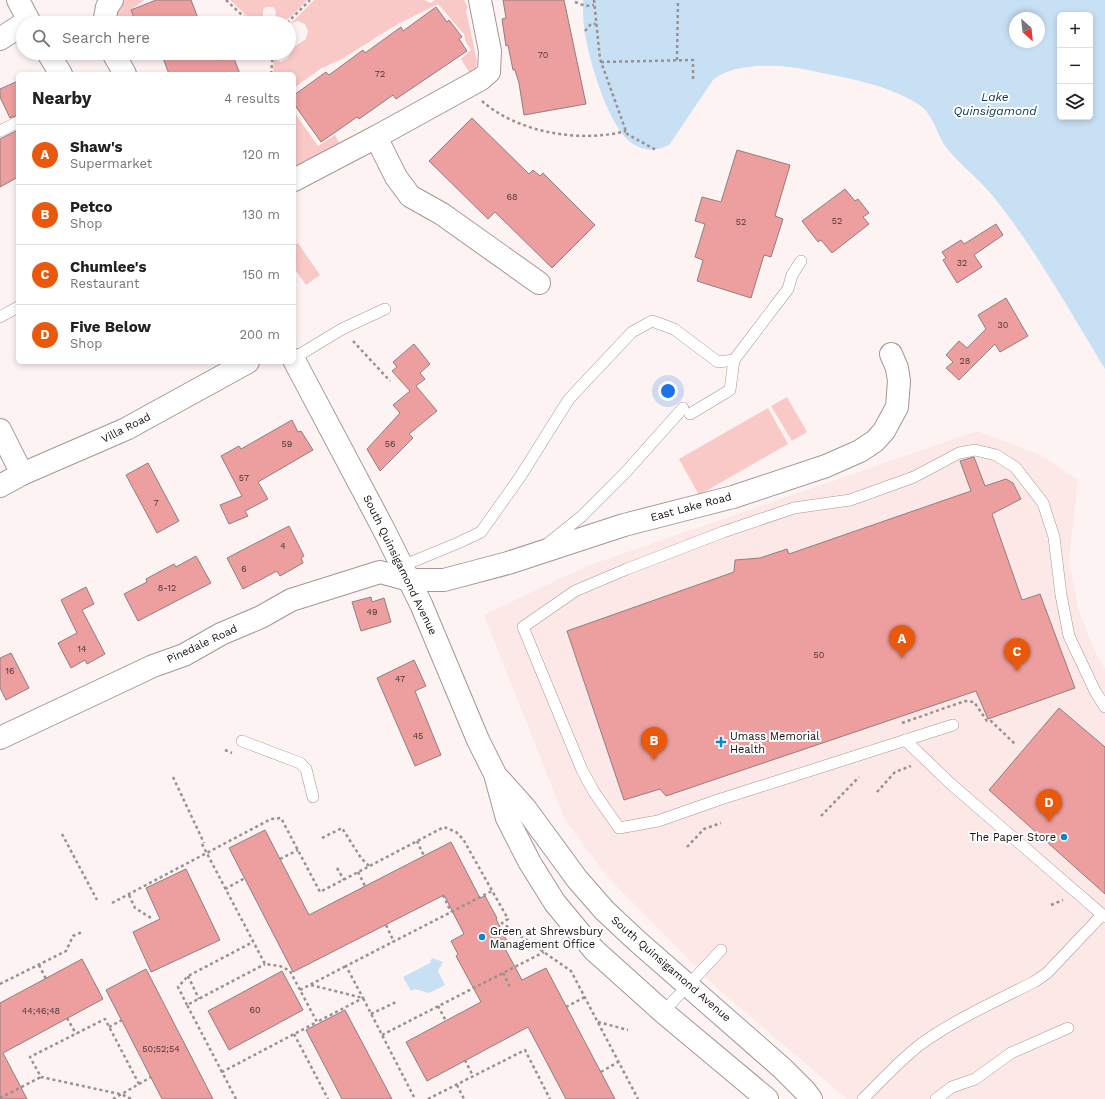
<!DOCTYPE html>
<html lang="en">
<head>
<meta charset="utf-8">
<style>
	:root { --surface:#fff; --page:#f6f6f6; --text:#222; --muted:#767676; --line:#e0e0e0; --accent:#ea580c }
	body { margin:0; font-family:"Work Sans",sans-serif; background:var(--page); color:var(--text) }
	.controls { position:absolute; right:12px; top:12px; display:grid; overflow:hidden; border-radius:6px; box-shadow:0 2px 6px #0003 }
	.controls button { width:36px; height:36px; display:grid; place-items:center; padding:0; border:0; border-bottom:1px solid var(--line); background:var(--surface); color:var(--text); font:20px sans-serif }
	.compass { position:absolute; left:1009px; top:12px; width:36px; height:36px; border-radius:50%; background:var(--surface); box-shadow:0 2px 6px #0003; rotate:153deg }
	.you { position:absolute; left:668px; top:391px; width:14px; height:14px; margin:-10px; border:3px solid #fff; border-radius:50%; background:#1a73e8; box-shadow:0 0 0 6px #1a73e833 }
	.badge { display:grid; place-items:center; width:26px; height:26px; border-radius:50%; background:var(--accent); color:#fff; font-size:13px; font-weight:700 }
	.pin { position:absolute; translate:-50% -33px; filter:drop-shadow(0 1px 2px #0008) }
	.pin::after { content:''; position:absolute; top:21px; width:14px; height:12px; background:inherit; clip-path:polygon(0 0,100% 0,50% 100%) }
	.list { margin:0; padding:0; list-style:none }
	h2 { display:flex; justify-content:space-between; align-items:center; height:52px; margin:0; padding:0 16px; font-size:17px }
	h2 small { font-size:13px; font-weight:400; color:var(--muted) }
	.list li { display:grid; grid-template-columns:26px 1fr auto; gap:12px; align-items:center; box-sizing:border-box; height:60px; padding:0 16px; border-top:1px solid var(--line) }
	.list b { display:block; font-size:15px; white-space:nowrap }
	.list p { margin:0; font-size:13px; white-space:nowrap; color:var(--muted) }
	.list em { font-size:13px; font-style:normal; color:var(--muted) }
	.icon { flex:none; width:22px; height:22px; fill:none; stroke:currentColor; stroke-width:2; stroke-linecap:round; stroke-linejoin:round }
	.map { position:relative; flex:none; width:1105px; height:1099px; overflow:hidden }
	.search { position:absolute; background:var(--surface); box-shadow:0 2px 6px #0003; left:16px; top:16px; width:280px; height:44px; display:flex; align-items:center; gap:10px; box-sizing:border-box; padding:0 14px; border-radius:22px; color:var(--muted); font-size:15px }
	.panel { position:absolute; background:var(--surface); box-shadow:0 2px 6px #0003; left:16px; top:72px; width:280px; height:292px; border-radius:6px }
	.map>svg:first-child { display:block }
	.built { fill:#fde8e8 }
	.green { fill:#f9c9c8; fill-rule:evenodd }
	.water { fill:#c8e0f4; fill-rule:evenodd }
	.building { fill:#ed9e9e; stroke:#8f7f7f }
	.lines { fill:none; stroke-linecap:round; stroke-linejoin:round }
	.lane-casing { stroke:#a69696; stroke-width:12 }
	.street-casing { stroke:#a69696; stroke-width:24 }
	.secondary-casing { stroke:#a69696; stroke-width:24 }
	.path { stroke:#999090; stroke-width:2.5; stroke-dasharray:3 3; stroke-linecap:butt }
	.lane { stroke:#fff; stroke-width:11 }
	.street { stroke:#fff; stroke-width:22 }
	.secondary { stroke:#fff; stroke-width:22 }
	.poi-dot { fill:#0785cd; stroke:#fff; stroke-width:1.5 }
	.labels { text-anchor:middle; dominant-baseline:central; stroke-width:4; stroke-linejoin:round; paint-order:stroke }
	.number-label { font-size:9px; fill:#4c3434 }
	.street-label { font-size:11px; fill:#161010; stroke:#fff }
	.poi-label { font-size:11px; fill:#161010; stroke:#fff; text-anchor:start }
	.water-label { font-size:12px; font-style:italic; fill:#043655; stroke:#fff }
</style>
</head>
<body>
<div class="map">
<svg width="1105" height="1099" viewBox="0 0 1105 1099">
	<rect width="100%" height="100%" fill="#fdf3f2"/>
	<!-- built -->
	<polygon class="built" points="977,431 1041,455 1078,480 1069,561 1078,608 1095,652 1105,669 1105,1099 847,1099 718,989 605,874 565,820 484,615 587,566"/>
	<!-- green -->
	<g class="green">
		<path d="M125,0h19l-13,10 5,12 -19,1c-2,-10 0,-16 8,-23z"/>
		<path d="M230,0h77l-15,16 -9,5 -25,2 -9,-5zM266,7h7c4,4 4,8 0,12h-7l-3,-3v-6z"/>
		<polygon points="314,0 424,0 431,3 435,0 464,0 468,7 466,10 477,61 475,73 471,75 461,59 471,50 465,40 464,34 438,4 396,25 342,59 320,69 294,88 294,74 273,74 274,53 276,53 277,60 281,62 287,59 294,47 306,39 308,31 305,24 298,21 290,24"/>
		<polygon points="294,112 318,146 335,135 343,150 294,173"/>
		<polygon points="298,243 320,275 306,285 294,268 294,246"/>
		<polygon points="787,397 807,432 792,441 771,406"/>
		<polygon points="768,408 788,444 699,495 679,459"/>
	</g>
	<!-- water -->
	<g class="water">
		<path d="M583,0h522v369c-36,-59 -70,-121 -113,-174 -14,-17 -33,-31 -46,-48 -10,-14 -13,-34 -28,-43 -33,-21 -77,-27 -115,-35 -25,-5 -70,-6 -90,11l-43,64c-14,9 -30,7 -42,-4 -21,-18 -41,-85 -44,-113 -1,-8 -1,-18 -1,-27zM1060,15h30v102h-30zM1015,18h24v24h-24z"/>
		<polygon points="432,958 443,962 438,971 445,985 429,993 415,989 411,991 403,977 430,963"/>
	</g>
	<!-- building -->
	<g class="building">
		<polygon points="156,0 191,0 198,18 195,19 196,23 136,23 131,10"/>
		<polygon points="503,0 564,0 586,104 524,115 519,83 515,70 513,70 508,45 506,46 502,19 506,18"/>
		<polygon points="436,7 447,22 449,20 462,37 459,39 467,51 396,99 393,95 359,119 357,117 321,142 294,104 294,95 326,72 329,75 363,50 365,53 401,27 403,31"/>
		<polygon points="161,53 220,53 223,60 233,56 240,74 169,74"/>
		<polygon points="18,81 18,115 10,118 0,97 0,89"/>
		<polygon points="472,118 529,174 533,170 540,176 543,173 595,225 552,268 495,212 488,219 429,161"/>
		<polygon points="18,130 18,177 0,187 0,139"/>
		<polygon points="737,150 790,165 775,216 783,219 771,257 764,255 751,298 697,281 703,260 695,257 705,224 695,221 702,197 721,202"/>
		<polygon points="845,189 855,201 858,199 869,213 863,217 869,224 832,253 821,240 818,242 802,221"/>
		<polygon points="996,224 1003,235 974,255 982,267 957,283 943,260 946,258 942,252 961,240 964,244"/>
		<polygon points="1006,298 1028,336 1000,352 995,344 959,380 946,368 953,362 946,355 959,341 967,348 986,329 978,315"/>
		<polygon points="414,344 430,364 420,373 425,379 416,386 437,411 409,434 413,438 380,471 367,449 400,413 393,405 410,391 392,371 397,367 393,362"/>
		<polygon points="292,420 298,432 301,431 313,450 258,482 268,499 245,511 248,516 229,524 220,505 242,496 221,456 239,446 241,449"/>
		<polygon points="974,457 985,486 1006,479 1013,483 1021,499 992,514 1022,600 1040,594 1075,688 988,719 976,691 666,796 660,789 624,800 567,631 734,572 735,560 760,558 787,549 789,554 971,491 960,461"/>
		<polygon points="148,463 179,521 157,533 126,475"/>
		<polygon points="289,526 304,556 301,558 303,563 280,576 277,571 243,589 227,558"/>
		<polygon points="196,556 211,583 138,621 124,594 147,582 146,579 157,573 174,564 176,567"/>
		<polygon points="86,587 94,604 82,610 105,654 87,664 85,660 71,668 58,643 77,633 61,600"/>
		<polygon points="371,597 372,602 384,598 391,622 361,631 352,602"/>
		<polygon points="11,653 29,688 6,700 0,688 0,658"/>
		<polygon points="414,660 426,686 415,691 441,755 415,766 377,678"/>
		<polygon points="1059,708 1105,747 1105,894 989,790"/>
		<polygon points="265,830 309,915 451,842 480,898 485,896 497,918 496,919 507,941 502,943 522,980 546,968 615,1099 566,1099 528,1027 427,1081 406,1042 481,1002 456,956 458,954 451,941 464,934 444,895 293,972 229,848"/>
		<polygon points="186,869 220,940 151,972 133,932 160,919 146,888"/>
		<polygon points="82,959 103,999 3,1053 27,1099 0,1099 0,1003"/>
		<polygon points="146,969 213,1099 162,1099 106,990"/>
		<polygon points="282,971 303,1010 229,1050 208,1011"/>
		<polygon points="345,1010 392,1099 342,1099 306,1030"/>
	</g>
	<g class="lines">
		<defs>
			<g id="lane">
				<polyline points="0,131 18,122"/>
				<polyline points="0,317 18,307"/>
				<polyline points="294,358 342,329 385,309"/>
				<polyline points="690,414 730,390 734,360"/>
				<polyline points="546,545 582,516 625,473 683,408"/>
				<polyline points="402,566 458,543 481,532 520,477 569,399 632,332 652,321 674,329 718,362 734,360 788,289 792,275 801,261"/>
				<polyline points="953,725 718,800 658,821 619,828 594,792 582,770 523,627 575,591 627,569 723,532 794,508 850,500 914,477 959,453 975,450 996,455 1015,467 1043,503 1054,537 1061,595 1069,636 1095,691 1105,707"/>
				<polyline points="905,740 951,784 1105,917"/>
				<polyline points="242,741 300,763 306,769 313,797"/>
				<polyline points="663,1012 721,950"/>
				<path d="M863,1099c19,-19 37,-39 58,-55 35,-25 75,-43 113,-62l13,-9 55,-58"/>
				<polyline points="936,1099 952,1087 975,1079 1011,1053 1068,1028"/>
			</g>
			<g id="street">
				<polyline points="104,23 107,7 112,0"/>
				<polyline points="113,53 125,74"/>
				<polyline points="376,137 481,79 489,72 490,51 480,0"/>
				<polyline points="294,180 376,137 396,177 410,196 442,214 539,283"/>
				<polyline points="0,430 22,474"/>
				<polyline points="0,486 22,474 126,429 248,362"/>
				<polyline points="0,738 153,666 184,655 221,634 261,617 291,600 380,572 409,580 444,580 508,563 624,525 733,497 826,466 860,451 875,441 884,431 897,407 899,381 897,368 891,354"/>
			</g>
			<g id="secondary">
				<polyline points="18,0 30,23"/>
				<polyline points="0,39 23,24"/>
				<polyline points="48,53 61,74"/>
				<polyline points="294,360 383,528 421,604 478,740 495,774 507,818 530,863 555,903 594,950 663,1012 767,1099"/>
				<polyline points="499,779 525,808 577,879 605,911 636,940 782,1068 805,1091 811,1099"/>
			</g>
		</defs>
		<!-- lane casing -->
		<use href="#lane" class="lane-casing"/>
		<!-- street casing -->
		<use href="#street" class="street-casing"/>
		<!-- secondary casing -->
		<use href="#secondary" class="secondary-casing"/>
		<!-- path -->
		<g class="path">
			<polyline points="226,0 243,16 253,23"/>
			<polyline points="594,0 600,59 627,134 656,150"/>
			<polyline points="575,2 586,6 594,5"/>
			<polyline points="287,23 310,0"/>
			<polyline points="585,31 591,24 596,24"/>
			<polyline points="677,60 678,0"/>
			<polyline points="601,62 693,60 693,79"/>
			<polyline points="271,74 273,53"/>
			<path d="M482,101c36,32 99,42 144,30"/>
			<polyline points="353,341 390,381"/>
			<polyline points="902,723 965,701 974,702 987,721 991,721 1015,744"/>
			<polyline points="225,750 232,753"/>
			<polyline points="173,777 204,843"/>
			<polyline points="877,792 895,772 911,766"/>
			<polyline points="821,816 859,777"/>
			<polyline points="62,834 97,900"/>
			<polyline points="322,838 342,828 361,858 369,866"/>
			<polyline points="417,841 424,856"/>
			<polyline points="976,841 989,836"/>
			<polyline points="202,844 265,964 280,966 290,971 317,1022 363,998 346,966 492,891"/>
			<polyline points="687,847 704,829 721,823"/>
			<polyline points="280,859 298,850"/>
			<polyline points="337,868 344,880"/>
			<polyline points="358,872 365,886"/>
			<polyline points="225,889 245,878"/>
			<polyline points="129,895 135,908 151,918"/>
			<polyline points="443,895 451,912"/>
			<polyline points="112,903 271,819 281,818 320,892 444,827 456,832 463,839 508,919 502,923 571,971 638,1099"/>
			<polyline points="1051,905 1063,900"/>
			<polyline points="386,925 394,942"/>
			<polyline points="39,965 46,979"/>
			<polyline points="503,973 510,987"/>
			<polyline points="188,976 199,999"/>
			<polyline points="0,984 66,951 73,936 82,932"/>
			<polyline points="311,985 363,998 415,1099"/>
			<polyline points="300,990 346,966"/>
			<polyline points="187,1005 178,987 188,976 253,942"/>
			<polyline points="438,1006 446,1021"/>
			<polyline points="566,1007 585,997"/>
			<polyline points="371,1014 396,1002"/>
			<polyline points="67,1018 76,1034"/>
			<polyline points="598,1022 628,1030"/>
			<polyline points="109,1027 122,1020"/>
			<polyline points="294,1034 328,1099"/>
			<polyline points="382,1035 544,952"/>
			<polyline points="465,1060 473,1076"/>
			<polyline points="222,1072 187,1005 265,964"/>
			<polyline points="601,1072 618,1062"/>
			<polyline points="139,1084 151,1077"/>
			<polyline points="457,1085 464,1099"/>
			<polyline points="0,1098 41,1077"/>
			<path d="M113,1099l26,-15 -34,-65 -75,38 11,20 74,16c6,1 11,3 16,6"/>
			<polyline points="236,1099 222,1072 317,1022"/>
			<polyline points="428,1099 525,1050 550,1099"/>
		</g>
		<!-- lane -->
		<use href="#lane" class="lane"/>
		<!-- street -->
		<use href="#street" class="street"/>
		<!-- secondary -->
		<use href="#secondary" class="secondary"/>
	</g>
	<!-- markers -->
	<g class="poi-dot">
		<path d="M719 736h4v4h4v4h-4v4h-4v-4h-4v-4h4z"/>
		<circle cx="1064" cy="837" r="4"/>
		<circle cx="482" cy="937" r="4"/>
	</g>
	<g class="labels">
		<!-- number labels -->
		<g class="number-label">
			<text x="543" y="55">70</text>
			<text x="380" y="74">72</text>
			<text x="512" y="197">68</text>
			<text x="837" y="221">52</text>
			<text x="741" y="222">52</text>
			<text x="962" y="263">32</text>
			<text x="1003" y="325">30</text>
			<text x="965" y="361">28</text>
			<text x="287" y="444">59</text>
			<text x="390" y="444">56</text>
			<text x="244" y="478">57</text>
			<text x="156" y="503">7</text>
			<text x="283" y="546">4</text>
			<text x="244" y="569">6</text>
			<text x="167" y="588">8-12</text>
			<text x="372" y="612">49</text>
			<text x="82" y="649">14</text>
			<text x="819" y="655">50</text>
			<text x="10" y="671">16</text>
			<text x="400" y="679">47</text>
			<text x="418" y="736">45</text>
			<text x="255" y="1010">60</text>
			<text x="41" y="1011">44;46;48</text>
			<text x="161" y="1049">50;52;54</text>
		</g>
		<!-- street labels -->
		<g class="street-label">
			<text transform="translate(126 428) rotate(-27)">Villa Road</text>
			<text transform="translate(691 507) rotate(-15)">East Lake Road</text>
			<text transform="translate(400 565) rotate(64)">South Quinsigamond Avenue</text>
			<text transform="translate(202 644) rotate(-25)">Pinedale Road</text>
			<text transform="translate(671 969) rotate(41)">South Quinsigamond Avenue</text>
		</g>
		<!-- poi labels -->
		<g class="poi-label">
			<text x="730" y="736">Umass Memorial<tspan x="730" dy="13">Health</tspan></text>
			<text x="1056" y="837" text-anchor="end">The Paper Store</text>
			<text x="490" y="931">Green at Shrewsbury<tspan x="490" dy="13">Management Office</tspan></text>
		</g>
		<!-- water labels -->
		<g class="water-label">
			<text x="995" y="97">Lake<tspan x="995" dy="14">Quinsigamond</tspan></text>
		</g>
	</g>
</svg>
<div class="controls">
<button>+</button>
<button>−</button>
<button><svg class="icon" aria-label="layers" viewBox="0 0 24 24"><path d="M12 4l9 5-9 5-9-5zM3 14l9 5 9-5"/></svg></button>
</div>
<svg class="compass" viewBox="-18 -18 36 36"><path d="M0-13l5 13h-10z" fill="#e53935"/><path d="M0 13l5-13h-10z" fill="#767676"/></svg>
<div class="you"></div>
<div class="pin badge" style="left:902px;top:658px">A</div>
<div class="pin badge" style="left:654px;top:760px">B</div>
<div class="pin badge" style="left:1017px;top:671px">C</div>
<div class="pin badge" style="left:1049px;top:822px">D</div>
<div class="search"><svg class="icon" aria-label="search" viewBox="0 0 24 24"><circle cx="10" cy="10" r="6"/><path d="M15 15l6 6"/></svg>Search here</div>
<section class="panel">
<h2>Nearby<small>4 results</small></h2>
<ul class="list">
<li><span class="badge">A</span><div><b>Shaw's</b><p>Supermarket</p></div><em>120 m</em></li>
<li><span class="badge">B</span><div><b>Petco</b><p>Shop</p></div><em>130 m</em></li>
<li><span class="badge">C</span><div><b>Chumlee's</b><p>Restaurant</p></div><em>150 m</em></li>
<li><span class="badge">D</span><div><b>Five Below</b><p>Shop</p></div><em>200 m</em></li>
</ul>
</section>
</div>
</body>
</html>
